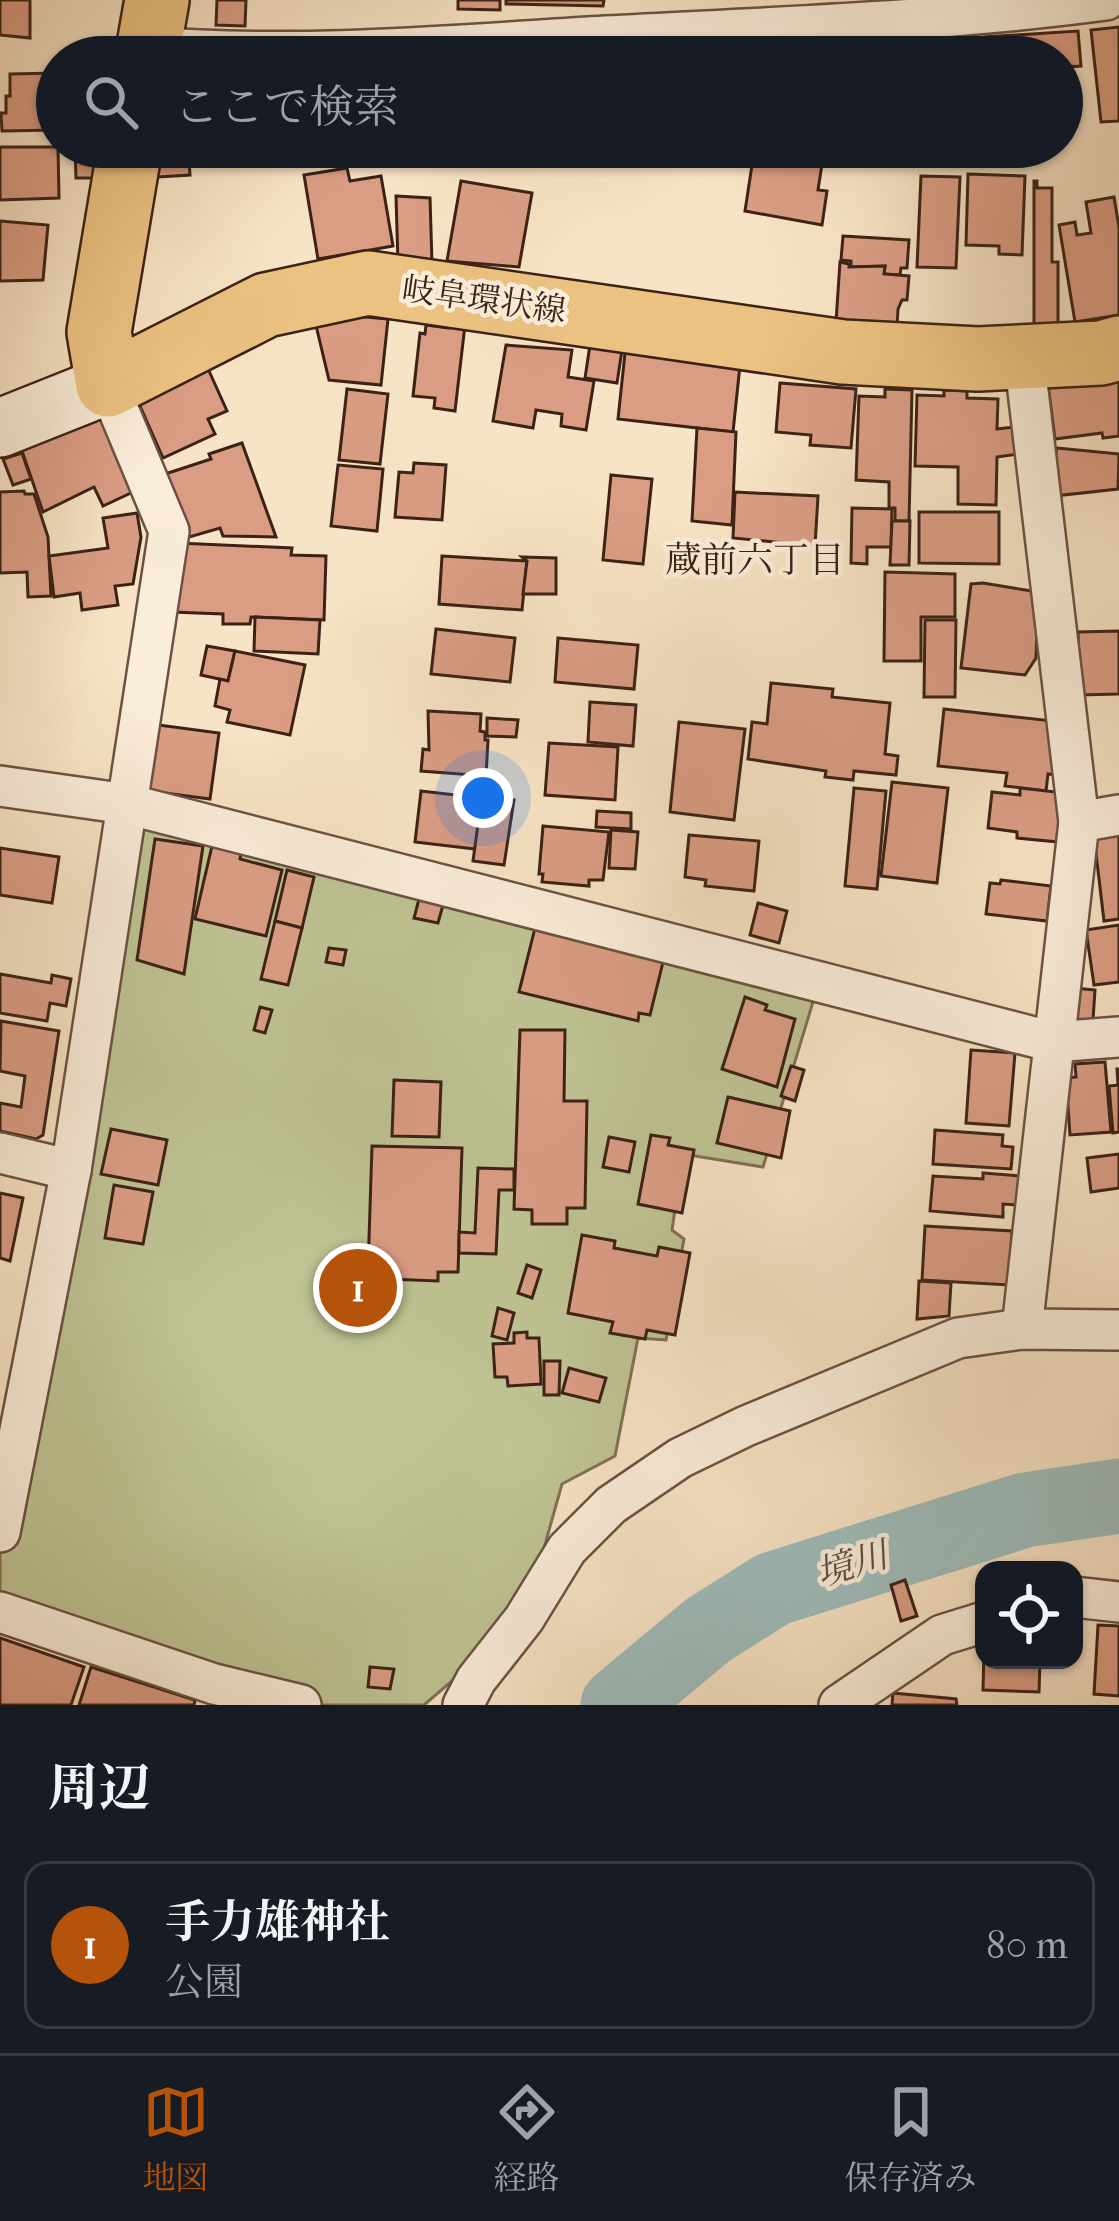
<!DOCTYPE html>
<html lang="ja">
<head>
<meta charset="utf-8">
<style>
	:root { --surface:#171b24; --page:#242831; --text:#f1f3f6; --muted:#9ea1a6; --line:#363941; --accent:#b45309 }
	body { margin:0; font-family:"IM FELL French Canon","Noto Serif JP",serif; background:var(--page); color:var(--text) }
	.controls { position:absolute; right:36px; bottom:36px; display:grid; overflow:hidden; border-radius:24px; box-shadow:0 3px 9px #0004 }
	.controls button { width:108px; height:108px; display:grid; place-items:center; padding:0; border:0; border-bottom:3px solid var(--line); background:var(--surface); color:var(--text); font:60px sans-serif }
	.you { position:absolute; left:483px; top:798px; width:42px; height:42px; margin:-30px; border:9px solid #fff; border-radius:50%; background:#1a73e8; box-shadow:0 0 0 18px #1a73e833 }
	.badge { display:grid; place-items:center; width:78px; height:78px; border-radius:50%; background:var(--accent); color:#fff; font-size:39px; font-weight:700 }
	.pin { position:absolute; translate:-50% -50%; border:6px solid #fff; box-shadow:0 3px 12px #0006 }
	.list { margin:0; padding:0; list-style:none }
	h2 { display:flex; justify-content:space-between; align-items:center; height:156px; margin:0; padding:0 48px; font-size:51px }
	h2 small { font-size:39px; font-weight:400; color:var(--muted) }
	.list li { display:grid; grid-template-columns:78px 1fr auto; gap:36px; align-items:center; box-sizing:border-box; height:168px; margin:0 24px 24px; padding:0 24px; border:3px solid var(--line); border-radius:24px }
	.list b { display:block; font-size:45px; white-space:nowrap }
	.list p { margin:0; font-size:39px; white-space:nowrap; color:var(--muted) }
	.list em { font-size:39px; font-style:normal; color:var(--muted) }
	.icon { flex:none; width:66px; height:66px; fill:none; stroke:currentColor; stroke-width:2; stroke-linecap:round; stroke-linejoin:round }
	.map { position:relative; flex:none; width:1119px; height:1705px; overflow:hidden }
	.search { position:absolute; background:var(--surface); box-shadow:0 3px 9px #0004; left:36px; right:36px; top:36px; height:132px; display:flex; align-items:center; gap:30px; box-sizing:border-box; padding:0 42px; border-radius:66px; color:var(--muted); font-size:45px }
	.sheet { height:348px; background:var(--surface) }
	nav { display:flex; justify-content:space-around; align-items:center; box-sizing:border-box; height:168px; border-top:3px solid var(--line); background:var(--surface); font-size:33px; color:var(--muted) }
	nav a { display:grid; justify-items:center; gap:6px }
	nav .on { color:var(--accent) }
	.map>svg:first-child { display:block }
	.green { fill:#bfc393; stroke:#7e7254; stroke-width:3 }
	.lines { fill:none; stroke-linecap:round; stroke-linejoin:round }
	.river { stroke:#9fbdbc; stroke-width:75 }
	.building { fill:#da9d84; stroke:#3c2216; stroke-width:3 }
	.minor-casing { stroke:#6b5242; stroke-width:44 }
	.secondary-casing { stroke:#3c2216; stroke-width:62 }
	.primary-casing { stroke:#3c2216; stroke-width:68 }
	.minor { stroke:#faedd9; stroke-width:39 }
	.secondary { stroke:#faedd9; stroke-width:57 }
	.primary { stroke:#ecc282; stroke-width:63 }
	.labels { text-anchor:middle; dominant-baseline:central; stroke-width:9; stroke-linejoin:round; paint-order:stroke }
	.street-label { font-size:33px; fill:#3c2216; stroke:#faedd9 }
	.neighbourhood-label { font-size:36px; fill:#3c2216; stroke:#faedd9 }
	.water-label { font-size:36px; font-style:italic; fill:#5a5048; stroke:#faedd9 }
</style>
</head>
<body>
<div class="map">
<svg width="1119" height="1705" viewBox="0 0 1119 1705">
	<rect width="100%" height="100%" fill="#f7e3c5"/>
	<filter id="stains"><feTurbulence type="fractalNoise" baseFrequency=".00167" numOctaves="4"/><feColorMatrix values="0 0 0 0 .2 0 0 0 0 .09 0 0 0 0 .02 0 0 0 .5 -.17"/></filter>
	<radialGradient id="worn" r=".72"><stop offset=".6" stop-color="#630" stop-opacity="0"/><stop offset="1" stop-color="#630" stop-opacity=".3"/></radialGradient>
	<!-- green -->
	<polygon class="green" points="127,804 819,982 763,1167 683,1154 672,1230 684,1239 666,1340 638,1338 615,1456 562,1484 524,1619 424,1705 301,1705 0,1612 0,1524"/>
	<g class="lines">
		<!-- river -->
		<polyline class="river" points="618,1705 708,1630 773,1589 1025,1510 1119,1496"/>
	</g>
	<!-- building -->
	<g class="building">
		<polygon points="0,0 30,0 30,38 0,35"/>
		<polygon points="217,0 246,0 245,26 216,25"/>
		<polygon points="458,0 500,0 500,10 458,9"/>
		<polygon points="506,0 604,0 603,6 506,4"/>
		<polygon points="1119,27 1119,121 1101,122 1091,30"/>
		<polygon points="1078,31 1081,66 1067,67 1069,94 1062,94 1062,57 986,57 985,37"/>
		<polygon points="960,35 962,57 927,57 926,36"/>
		<polygon points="57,73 57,130 2,131 1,113 6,113 6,96 10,96 10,74"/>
		<polygon points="0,147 58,147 59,198 0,200"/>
		<polygon points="75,147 105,147 105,178 76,178"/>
		<polygon points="140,147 188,147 190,175 142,178"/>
		<polygon points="754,152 822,164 818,190 827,191 822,225 745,211"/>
		<polygon points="347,168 350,181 381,176 393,246 318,259 304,175"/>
		<polygon points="968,174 1025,176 1022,255 999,254 999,246 966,245"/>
		<polygon points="921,176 960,177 956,268 917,267"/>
		<polygon points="461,181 532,193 519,267 447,261"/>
		<polygon points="1034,181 1037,181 1037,188 1052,188 1052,262 1058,262 1058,326 1034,326"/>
		<polygon points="396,196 430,198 432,263 398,264"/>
		<polygon points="1114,197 1119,227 1119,315 1075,322 1059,225 1075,222 1077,235 1091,233 1086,202"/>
		<polygon points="0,221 48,225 43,280 0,281"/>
		<polygon points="843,236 909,240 907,268 901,268 900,275 884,274 885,266 851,267 851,261 841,260"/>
		<polygon points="840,262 849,264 849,267 885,266 884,274 909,276 907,300 902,300 898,309 897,327 836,322"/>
		<polygon points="332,314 388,319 381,385 329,380 314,317"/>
		<polygon points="450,323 465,325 455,411 434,408 435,398 413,396 420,333 425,334 426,325 449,328"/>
		<polygon points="506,345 572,350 568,377 594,381 586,430 561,426 562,414 536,410 533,428 493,421"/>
		<polygon points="590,345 622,350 617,383 585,378"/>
		<polygon points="625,353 740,365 733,432 618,419"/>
		<polygon points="205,362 227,411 208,419 215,434 163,458 133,390"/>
		<polygon points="1119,375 1119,436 1103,438 1102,433 1055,439 1048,385"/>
		<polygon points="780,383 856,389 851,448 810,445 811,435 776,432"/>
		<polygon points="347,389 388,394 380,464 339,460"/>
		<polygon points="885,389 912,390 909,521 895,521 895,508 889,508 889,482 856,480 859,396 885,397"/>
		<polygon points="944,390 967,391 967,398 998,399 997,429 1023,426 1026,453 997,457 996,505 958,504 958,467 915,466 917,395 944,396"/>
		<polygon points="93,414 111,420 133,492 103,506 94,487 43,512 21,448"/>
		<polygon points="697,428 736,432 732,525 692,521"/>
		<polygon points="242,443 276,537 223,536 220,528 179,540 159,476 211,459 209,454"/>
		<polygon points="1057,448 1119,454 1118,489 1054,496 1051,471"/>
		<polygon points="22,453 31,479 13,485 3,459"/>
		<polygon points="414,463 446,465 442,520 395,517 399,472 413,473"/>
		<polygon points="338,465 383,469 377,531 331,526"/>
		<polygon points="611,475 652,479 643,564 603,560"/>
		<polygon points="24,491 25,494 34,494 48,537 51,596 28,597 27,572 0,573 0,492"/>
		<polygon points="735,492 818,496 815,546 733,538"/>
		<polygon points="852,508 892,509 891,547 867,547 867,564 851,563"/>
		<polygon points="919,512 999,512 999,564 919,563"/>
		<polygon points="137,513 141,537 133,584 115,586 118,605 82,610 80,593 54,597 49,556 108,548 103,518"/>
		<polygon points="892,521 910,521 909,565 890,565"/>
		<polygon points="177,543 292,548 291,555 326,556 324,620 251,617 250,624 223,624 223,614 172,612"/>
		<polygon points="442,556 527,561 522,610 439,604"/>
		<polygon points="522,557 556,558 556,594 523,594 527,561"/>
		<polygon points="885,572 955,574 955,617 921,617 921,661 884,661"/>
		<polygon points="983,583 1038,592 1036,658 1025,675 961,668 971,584"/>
		<polygon points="255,617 320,620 318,654 254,651"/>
		<polygon points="925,620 956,620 955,697 924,697"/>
		<polygon points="436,629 515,638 510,682 431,674"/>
		<polygon points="1119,631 1119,694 1080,695 1078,632"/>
		<polygon points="558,638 638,645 634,689 555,682"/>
		<polygon points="207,646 235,651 228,681 201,675"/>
		<polygon points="235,651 305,665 290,735 227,722 230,710 215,706 220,679 228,681"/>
		<polygon points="771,683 833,689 832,697 890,703 885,754 898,756 896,775 854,771 853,780 825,777 826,771 748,759 752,722 767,724"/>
		<polygon points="590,702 636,705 633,746 588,742"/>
		<polygon points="944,709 1053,721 1058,775 1048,774 1046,791 1005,786 1007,773 938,766"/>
		<polygon points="428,711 481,714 480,731 485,732 485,740 488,740 486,776 421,771 423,749 429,750"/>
		<polygon points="487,718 518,720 516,737 487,736"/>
		<polygon points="679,722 745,729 734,820 670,812"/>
		<polygon points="151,724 219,733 210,799 142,790"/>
		<polygon points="549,743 618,747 615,800 545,795"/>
		<polygon points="892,782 948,788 937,883 881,876"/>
		<polygon points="854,788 886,791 877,889 845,886"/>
		<polygon points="1020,788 1065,793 1059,842 1017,838 1017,832 988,828 992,792 1020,795"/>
		<polygon points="421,791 482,798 475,849 415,842"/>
		<polygon points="482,795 514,800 504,865 473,861"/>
		<polygon points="597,811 631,813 631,829 596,827"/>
		<polygon points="543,826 609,832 603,880 589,880 589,886 542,882 543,874 539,874"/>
		<polygon points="611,830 638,832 635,869 609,868"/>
		<polygon points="1119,834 1119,919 1104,921 1094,837"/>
		<polygon points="689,835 759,841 754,891 705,886 706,880 685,877"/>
		<polygon points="155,839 203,846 184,974 137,960"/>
		<polygon points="212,846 241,853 240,859 282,870 266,936 195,919"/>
		<polygon points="0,848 59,857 52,903 0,895"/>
		<polygon points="287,870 314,877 302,928 275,921"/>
		<polygon points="1001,880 1051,886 1047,921 986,914 990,883 1000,884"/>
		<polygon points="419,899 443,905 438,923 414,918"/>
		<polygon points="758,903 787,911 779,943 750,935"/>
		<polygon points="275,921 302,928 288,985 261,979"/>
		<polygon points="536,924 664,958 650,1015 639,1013 638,1021 519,992"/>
		<polygon points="1119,925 1119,982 1094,985 1086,930"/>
		<polygon points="329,948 346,950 343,965 326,962"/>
		<polygon points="0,974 51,983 52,975 71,979 66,1006 50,1003 47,1021 0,1013"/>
		<polygon points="1074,988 1095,990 1093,1020 1072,1019"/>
		<polygon points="745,997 767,1005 765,1010 795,1019 777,1087 722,1069"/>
		<polygon points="260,1007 272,1010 265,1033 254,1030"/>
		<polygon points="1,1021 59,1031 43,1135 36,1139 0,1131 0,1103 21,1107 25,1076 0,1071"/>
		<polygon points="520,1030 565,1030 564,1101 587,1101 585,1208 567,1208 567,1224 532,1224 532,1210 514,1209"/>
		<polygon points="971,1050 1015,1053 1009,1126 966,1123"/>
		<polygon points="1105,1062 1111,1132 1070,1135 1066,1078 1076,1077 1075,1064"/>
		<polygon points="791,1066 804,1070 795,1101 781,1096"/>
		<polygon points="1117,1069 1119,1069 1119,1132 1113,1133 1109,1086 1118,1085"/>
		<polygon points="394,1080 441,1082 439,1137 392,1136"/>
		<polygon points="728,1097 790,1111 781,1158 717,1143"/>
		<polygon points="111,1129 167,1140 158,1185 101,1174"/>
		<polygon points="935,1130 1003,1135 1002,1146 1013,1147 1011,1169 933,1164"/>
		<polygon points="651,1135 670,1138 668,1145 694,1150 682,1213 638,1204"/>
		<polygon points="609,1137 635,1142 629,1172 603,1167"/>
		<polygon points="372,1146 462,1148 458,1272 438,1272 438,1281 389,1279 390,1270 368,1270"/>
		<polygon points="1119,1154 1119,1188 1091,1192 1087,1158"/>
		<polygon points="478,1168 514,1169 514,1190 499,1190 496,1254 459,1253 459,1232 475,1233"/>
		<polygon points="983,1173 1021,1176 1019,1205 1003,1204 1003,1217 930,1211 933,1176 983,1179"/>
		<polygon points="114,1185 153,1192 143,1244 105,1238"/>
		<polygon points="0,1193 23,1198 10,1261 0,1258"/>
		<polygon points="925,1226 1012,1231 1009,1285 922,1280"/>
		<polygon points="582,1235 615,1241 614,1248 657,1256 659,1247 690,1253 675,1335 647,1330 645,1339 610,1333 613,1322 568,1313"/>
		<polygon points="527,1265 541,1270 532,1298 518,1293"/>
		<polygon points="919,1281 951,1283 949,1316 917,1319"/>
		<polygon points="498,1308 514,1313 507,1340 492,1336"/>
		<polygon points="527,1332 527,1338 539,1338 541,1384 508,1386 507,1377 495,1377 493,1344 514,1343 514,1333"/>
		<polygon points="544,1361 560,1361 559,1395 544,1395"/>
		<polygon points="569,1368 606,1378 599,1402 562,1393"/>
		<polygon points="905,1580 917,1616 901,1621 891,1585"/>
		<polygon points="1098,1625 1119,1626 1119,1696 1094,1694"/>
		<polygon points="0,1638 84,1667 71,1705 0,1705"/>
		<polygon points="984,1651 984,1660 1040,1660 1039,1692 983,1690"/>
		<polygon points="91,1667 195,1700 194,1705 79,1705"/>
		<polygon points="370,1667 394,1669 390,1689 368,1687"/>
		<polygon points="893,1693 956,1699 957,1705 892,1705"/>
	</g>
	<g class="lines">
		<defs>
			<g id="minor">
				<path d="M149,47c151,12 305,-2 456,-11 167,-9 335,-14 501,-36"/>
				<polyline points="0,786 127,804 1053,1042 1119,1037"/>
				<polyline points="1079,822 1119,815"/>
				<polyline points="0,1153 71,1170"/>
				<polyline points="1022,1329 1079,822 1024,357"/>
				<polyline points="0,1532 71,1170 169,531 108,385"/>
				<polyline points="1074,1597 1119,1602"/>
				<polyline points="0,1612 214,1684 301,1705"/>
				<polyline points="463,1705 476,1680 524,1619 567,1549 611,1505 680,1458 746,1426 958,1338 1022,1329 1119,1330"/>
				<polyline points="839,1705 942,1635 984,1622"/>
			</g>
			<polyline id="secondary" points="0,428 108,385"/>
			<g id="primary">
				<polyline points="147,57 157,0"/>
				<polyline points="130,147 99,332 108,385 266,305 368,283 843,352 978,359 1101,353 1119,348"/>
			</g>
		</defs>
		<!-- minor casing -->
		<use href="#minor" class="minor-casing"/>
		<!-- secondary casing -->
		<use href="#secondary" class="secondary-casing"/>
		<!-- primary casing -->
		<use href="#primary" class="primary-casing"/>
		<!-- minor -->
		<use href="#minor" class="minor"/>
		<!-- secondary -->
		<use href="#secondary" class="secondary"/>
		<!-- primary -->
		<use href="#primary" class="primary"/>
	</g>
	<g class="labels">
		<!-- street labels -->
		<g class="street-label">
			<text transform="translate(484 300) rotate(8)">岐阜環状線</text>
		</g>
		<!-- neighbourhood labels -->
		<g class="neighbourhood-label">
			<text x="755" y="560">蔵前六丁目</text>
		</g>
		<!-- water labels -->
		<g class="water-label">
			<text transform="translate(852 1564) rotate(-17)">境川</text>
		</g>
	</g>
	<rect width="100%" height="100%" filter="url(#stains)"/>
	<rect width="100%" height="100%" fill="url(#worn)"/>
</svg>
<div class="controls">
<button><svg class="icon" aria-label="locate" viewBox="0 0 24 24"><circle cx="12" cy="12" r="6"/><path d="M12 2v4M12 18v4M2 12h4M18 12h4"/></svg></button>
</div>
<div class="you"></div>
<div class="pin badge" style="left:358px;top:1288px">1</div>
<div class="search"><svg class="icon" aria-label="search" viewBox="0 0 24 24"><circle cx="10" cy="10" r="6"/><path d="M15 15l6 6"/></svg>ここで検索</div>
</div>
<section class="sheet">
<h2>周辺<small></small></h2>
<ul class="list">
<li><span class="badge">1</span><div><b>手力雄神社</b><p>公園</p></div><em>80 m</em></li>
</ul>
</section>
<nav>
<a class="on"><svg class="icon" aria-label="map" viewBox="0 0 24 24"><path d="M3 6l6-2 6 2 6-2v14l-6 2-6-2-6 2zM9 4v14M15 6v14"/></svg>地図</a>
<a><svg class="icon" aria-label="directions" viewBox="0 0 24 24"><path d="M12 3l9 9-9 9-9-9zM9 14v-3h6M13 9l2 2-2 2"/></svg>経路</a>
<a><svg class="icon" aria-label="saved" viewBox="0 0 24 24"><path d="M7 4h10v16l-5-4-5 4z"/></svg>保存済み</a>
</nav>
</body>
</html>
